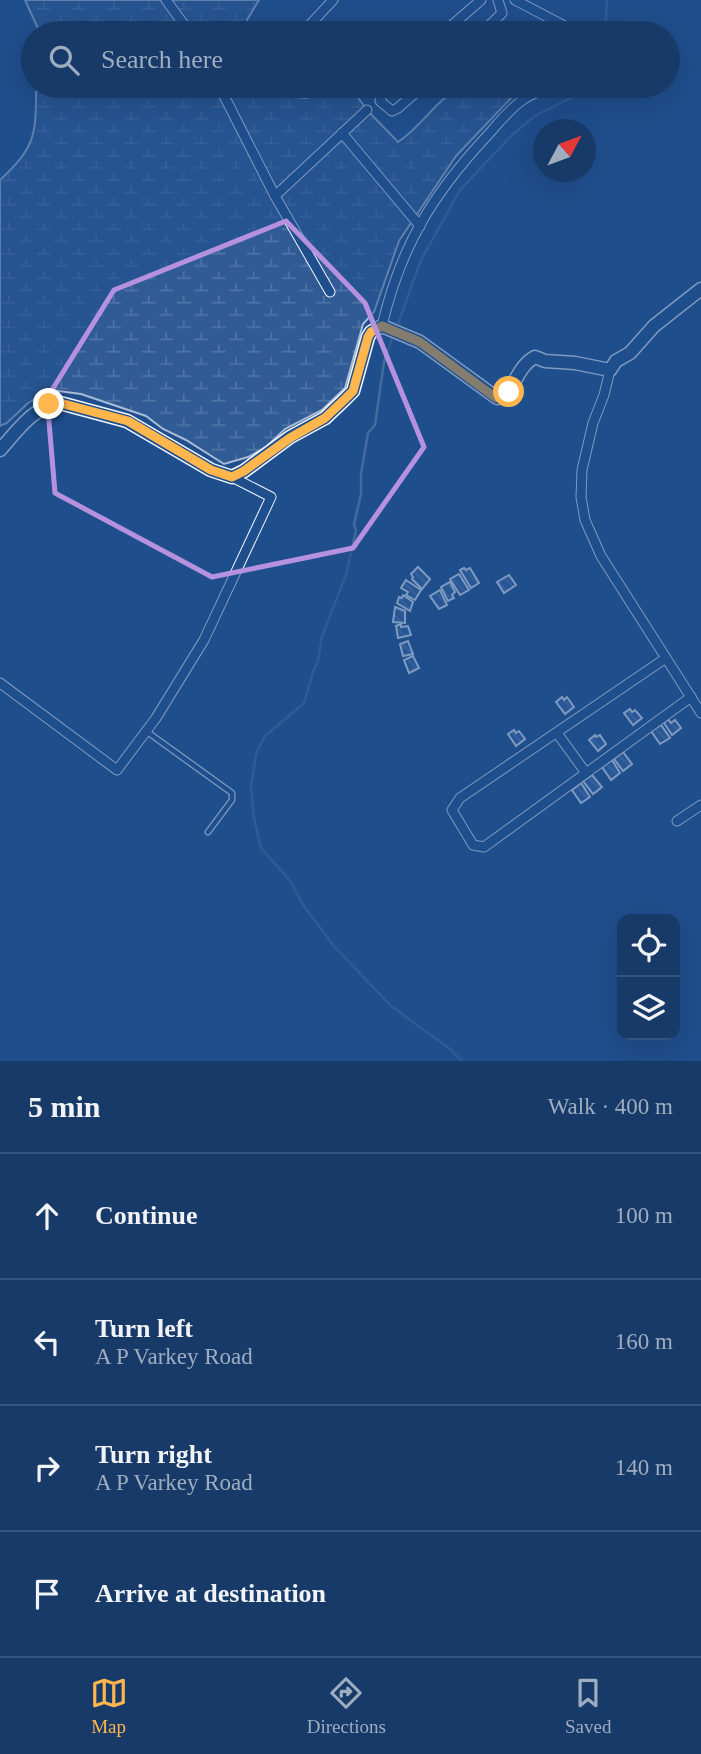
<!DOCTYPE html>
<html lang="en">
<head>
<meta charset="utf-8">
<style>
	:root { --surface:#173a69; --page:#20416f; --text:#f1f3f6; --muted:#9eadc0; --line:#36547d; --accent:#ffb74d }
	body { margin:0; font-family:Georgia,serif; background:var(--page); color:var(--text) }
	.controls { position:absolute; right:21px; bottom:21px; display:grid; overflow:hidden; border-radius:14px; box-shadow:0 7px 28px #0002 }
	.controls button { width:63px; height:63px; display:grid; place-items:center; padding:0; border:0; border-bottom:2px solid var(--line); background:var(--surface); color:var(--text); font:35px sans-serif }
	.compass { position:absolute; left:533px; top:119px; width:63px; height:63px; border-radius:50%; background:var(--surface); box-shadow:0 7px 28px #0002; rotate:49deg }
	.stop { position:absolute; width:21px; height:21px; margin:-16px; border:5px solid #ffb74d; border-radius:50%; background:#fff }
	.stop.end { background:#ffb74d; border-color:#fff; box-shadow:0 2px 7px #0008 }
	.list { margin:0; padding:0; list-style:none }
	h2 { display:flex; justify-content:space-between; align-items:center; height:91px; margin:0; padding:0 28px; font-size:30px }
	h2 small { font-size:23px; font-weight:400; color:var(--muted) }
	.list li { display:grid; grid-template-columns:46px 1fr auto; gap:21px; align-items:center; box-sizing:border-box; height:126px; padding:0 28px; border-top:2px solid var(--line) }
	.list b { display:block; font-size:26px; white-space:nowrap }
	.list p { margin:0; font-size:23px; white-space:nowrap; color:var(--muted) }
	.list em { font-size:23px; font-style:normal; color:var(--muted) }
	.icon { flex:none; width:38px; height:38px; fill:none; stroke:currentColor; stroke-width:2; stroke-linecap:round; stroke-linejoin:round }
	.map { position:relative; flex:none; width:701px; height:1061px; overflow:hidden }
	.search { position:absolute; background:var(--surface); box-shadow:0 7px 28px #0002; left:21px; right:21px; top:21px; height:77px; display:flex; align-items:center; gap:18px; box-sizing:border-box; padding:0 24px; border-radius:38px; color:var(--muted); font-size:26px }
	.sheet { height:595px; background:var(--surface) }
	nav { display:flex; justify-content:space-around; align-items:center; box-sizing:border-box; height:98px; border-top:2px solid var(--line); background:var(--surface); font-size:19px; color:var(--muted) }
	nav a { display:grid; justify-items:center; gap:4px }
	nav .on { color:var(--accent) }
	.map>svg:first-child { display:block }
	.wetland { fill:url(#wetland-marsh); stroke:#a8bbd7; stroke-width:2 }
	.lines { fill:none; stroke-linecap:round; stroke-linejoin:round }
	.stream { stroke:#446ba0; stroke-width:2.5 }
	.building { fill:url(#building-back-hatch); stroke:#f2f6ff; stroke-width:2 }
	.lane-casing { stroke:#f2f6ff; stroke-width:7 }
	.street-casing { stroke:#f2f6ff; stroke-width:11 }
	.secondary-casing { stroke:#f2f6ff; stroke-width:15 }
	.lane { stroke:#1f4e8c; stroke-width:4.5 }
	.street { stroke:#1f4e8c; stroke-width:9 }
	.secondary { stroke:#1f4e8c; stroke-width:12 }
	.route { stroke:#ffb74d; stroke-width:9 }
	.marked { fill:none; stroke:#b691df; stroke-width:5; stroke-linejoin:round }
</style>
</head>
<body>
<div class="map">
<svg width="701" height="1061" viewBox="0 0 701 1061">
	<defs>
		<pattern id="wetland-marsh" width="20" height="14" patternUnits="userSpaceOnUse" patternTransform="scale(1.75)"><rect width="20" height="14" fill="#305b95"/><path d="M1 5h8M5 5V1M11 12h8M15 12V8" fill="none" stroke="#4e73a5"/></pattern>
		<pattern id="building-back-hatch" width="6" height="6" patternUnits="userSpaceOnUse" patternTransform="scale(1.75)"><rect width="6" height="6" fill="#3563a3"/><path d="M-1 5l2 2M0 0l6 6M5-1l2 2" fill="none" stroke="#537ab1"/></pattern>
	</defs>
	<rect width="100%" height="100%" fill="#1f4e8c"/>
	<!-- wetland -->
	<g class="wetland">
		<polygon points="25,0 259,0 247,20 249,33 40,33"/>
		<path d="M41,86h243l11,11 12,1 30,-10 18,5 12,17 31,32c23,-15 38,-42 62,-55 9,-4 58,-1 71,-1l-19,11 -56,59 -57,85 -25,71 -11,12 -18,64 -23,22 -37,19 -19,18 -18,10 -24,7 -38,-24 -23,-11 -17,-13 -65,-22 -30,-4 -23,13 -21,20 -7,3v-246c34,-32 36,-43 36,-88z"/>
	</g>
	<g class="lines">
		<!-- stream -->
		<g class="stream">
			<polyline points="605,33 607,0"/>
			<polyline points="396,329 421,260 460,190 513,134 536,115 573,97 583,86"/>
			<polyline points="393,335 384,362 375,425 368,433 361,474 361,494 354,524 356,530 346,575 322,636 318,661 313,672 304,703 265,736 256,754 251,788 254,818 261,848 291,882 303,905 333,945 391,1006 450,1049 462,1061"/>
		</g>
	</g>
	<!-- building -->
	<g class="building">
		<polygon points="418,567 430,579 422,589 412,579 413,577 411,574"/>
		<polygon points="464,568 466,570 470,568 479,583 471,588 460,570"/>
		<polygon points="459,574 469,590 460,595 450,579"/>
		<polygon points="509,575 516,585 504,593 497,582"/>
		<polygon points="406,580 421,590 415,600 406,595 408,592 401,588"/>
		<polygon points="450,582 455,592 452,595 454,598 448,601 441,587"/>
		<polygon points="440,590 447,605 439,609 430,596"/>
		<polygon points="403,595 413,602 410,611 397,603 399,597 402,598"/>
		<polygon points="395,607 405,611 405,623 393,622"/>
		<polygon points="401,624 401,627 408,626 411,635 398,638 396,626"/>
		<polygon points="408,641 413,654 403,656 400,644"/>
		<polygon points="413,656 419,668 409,673 404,660"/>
		<polygon points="562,697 564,700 567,697 574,707 565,714 556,702"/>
		<polygon points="630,709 632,712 635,710 642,718 633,725 624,713"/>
		<polygon points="668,719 671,723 675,720 681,728 672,735 664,723"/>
		<polygon points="661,725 670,738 660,744 651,731"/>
		<polygon points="514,730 516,733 519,731 525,739 516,746 508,734"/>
		<polygon points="595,735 596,737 600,735 606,744 598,751 589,740"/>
		<polygon points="623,752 632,764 623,771 614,759"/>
		<polygon points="612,760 620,773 611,780 602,767"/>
		<polygon points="592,775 602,787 593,794 583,781"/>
		<polygon points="581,783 590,797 581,803 572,790"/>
	</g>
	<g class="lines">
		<defs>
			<polyline id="lane" points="146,731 232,793 232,800 208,832"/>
			<g id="street">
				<polyline points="166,0 190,33"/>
				<polyline points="515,0 578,33"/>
				<polyline points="307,28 333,0"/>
				<polyline points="443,33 481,0"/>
				<polyline points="482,33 502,13 498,0"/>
				<polyline points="219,86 275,196 330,292"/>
				<polyline points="384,86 380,101 392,111 398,108 423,86"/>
				<polyline points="342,133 420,226"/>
				<polyline points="275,196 367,110"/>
				<path d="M382,326c18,-78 50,-131 104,-189 12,-13 23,-28 38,-38 8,-6 19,-8 28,-13"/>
				<polyline points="610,370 604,395 593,423 582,470 581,497 585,520 601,556 701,713"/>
				<polyline points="666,658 460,798 452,810 473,845 484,847 691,697"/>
				<polyline points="0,683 117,770 156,718 204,640 271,497 232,477"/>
				<polyline points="557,733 586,773"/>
				<polyline points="677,821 701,805"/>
			</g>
			<path id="secondary" d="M0,450c15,-17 36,-46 60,-47l67,18 84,49 21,7 12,-6 46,-34 35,-19 20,-19 8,-8 15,-54 3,-5 11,-6 38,16 77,56c19,-7 19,-31 38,-41l10,4 30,2 35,7 6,-9 14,-8 24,-27 47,-37"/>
		</defs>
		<!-- lane casing -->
		<use href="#lane" class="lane-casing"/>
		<!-- street casing -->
		<use href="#street" class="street-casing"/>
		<!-- secondary casing -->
		<use href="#secondary" class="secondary-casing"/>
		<!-- lane -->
		<use href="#lane" class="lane"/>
		<!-- street -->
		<use href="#street" class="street"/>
		<!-- secondary -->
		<use href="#secondary" class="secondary"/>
	</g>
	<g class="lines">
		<!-- route -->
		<polyline class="route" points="49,404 60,403 128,421 211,470 232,477 244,471 290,438 325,418 345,399 353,391 368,337 371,332 382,326 420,342 496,398 509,392"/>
	</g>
	<!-- marked area -->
	<path d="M0 0H701V1061H0ZM286,221l79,82 59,144 -71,101 -141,29 -157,-84 -8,-95 67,-108z" fill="#1f4e8c" fill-opacity=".55" fill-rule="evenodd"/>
	<path class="marked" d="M286,221l79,82 59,144 -71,101 -141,29 -157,-84 -8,-95 67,-108z"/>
</svg>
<div class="controls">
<button><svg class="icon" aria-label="locate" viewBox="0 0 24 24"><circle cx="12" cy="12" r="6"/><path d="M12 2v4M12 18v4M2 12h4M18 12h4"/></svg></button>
<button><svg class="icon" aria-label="layers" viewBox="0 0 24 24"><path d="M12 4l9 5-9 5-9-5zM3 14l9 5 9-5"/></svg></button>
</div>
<svg class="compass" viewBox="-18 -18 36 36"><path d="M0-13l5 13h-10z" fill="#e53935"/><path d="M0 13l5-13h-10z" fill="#9eadc0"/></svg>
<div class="stop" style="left:509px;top:392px"></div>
<div class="stop end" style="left:49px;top:404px"></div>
<div class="search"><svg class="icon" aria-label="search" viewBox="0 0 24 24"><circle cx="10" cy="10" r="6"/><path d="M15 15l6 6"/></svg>Search here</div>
</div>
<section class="sheet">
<h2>5 min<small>Walk · 400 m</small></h2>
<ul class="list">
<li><svg class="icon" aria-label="ahead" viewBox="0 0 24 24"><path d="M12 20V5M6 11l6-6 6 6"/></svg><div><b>Continue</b></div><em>100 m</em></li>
<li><svg class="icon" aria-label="left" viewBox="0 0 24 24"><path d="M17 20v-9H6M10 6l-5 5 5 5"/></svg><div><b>Turn left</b><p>A P Varkey Road</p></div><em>160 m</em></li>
<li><svg class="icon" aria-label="right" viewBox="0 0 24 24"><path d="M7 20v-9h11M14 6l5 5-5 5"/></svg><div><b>Turn right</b><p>A P Varkey Road</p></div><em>140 m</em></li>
<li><svg class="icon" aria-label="arrive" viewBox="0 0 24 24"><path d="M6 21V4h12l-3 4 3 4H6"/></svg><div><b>Arrive at destination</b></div></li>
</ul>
</section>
<nav>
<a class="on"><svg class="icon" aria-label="map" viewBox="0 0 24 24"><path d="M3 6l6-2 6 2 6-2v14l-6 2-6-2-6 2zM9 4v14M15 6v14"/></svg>Map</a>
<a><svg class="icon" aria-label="directions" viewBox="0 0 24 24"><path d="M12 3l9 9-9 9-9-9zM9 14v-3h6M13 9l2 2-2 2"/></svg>Directions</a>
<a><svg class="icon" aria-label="saved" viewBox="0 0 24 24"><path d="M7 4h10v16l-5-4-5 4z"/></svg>Saved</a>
</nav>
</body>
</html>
